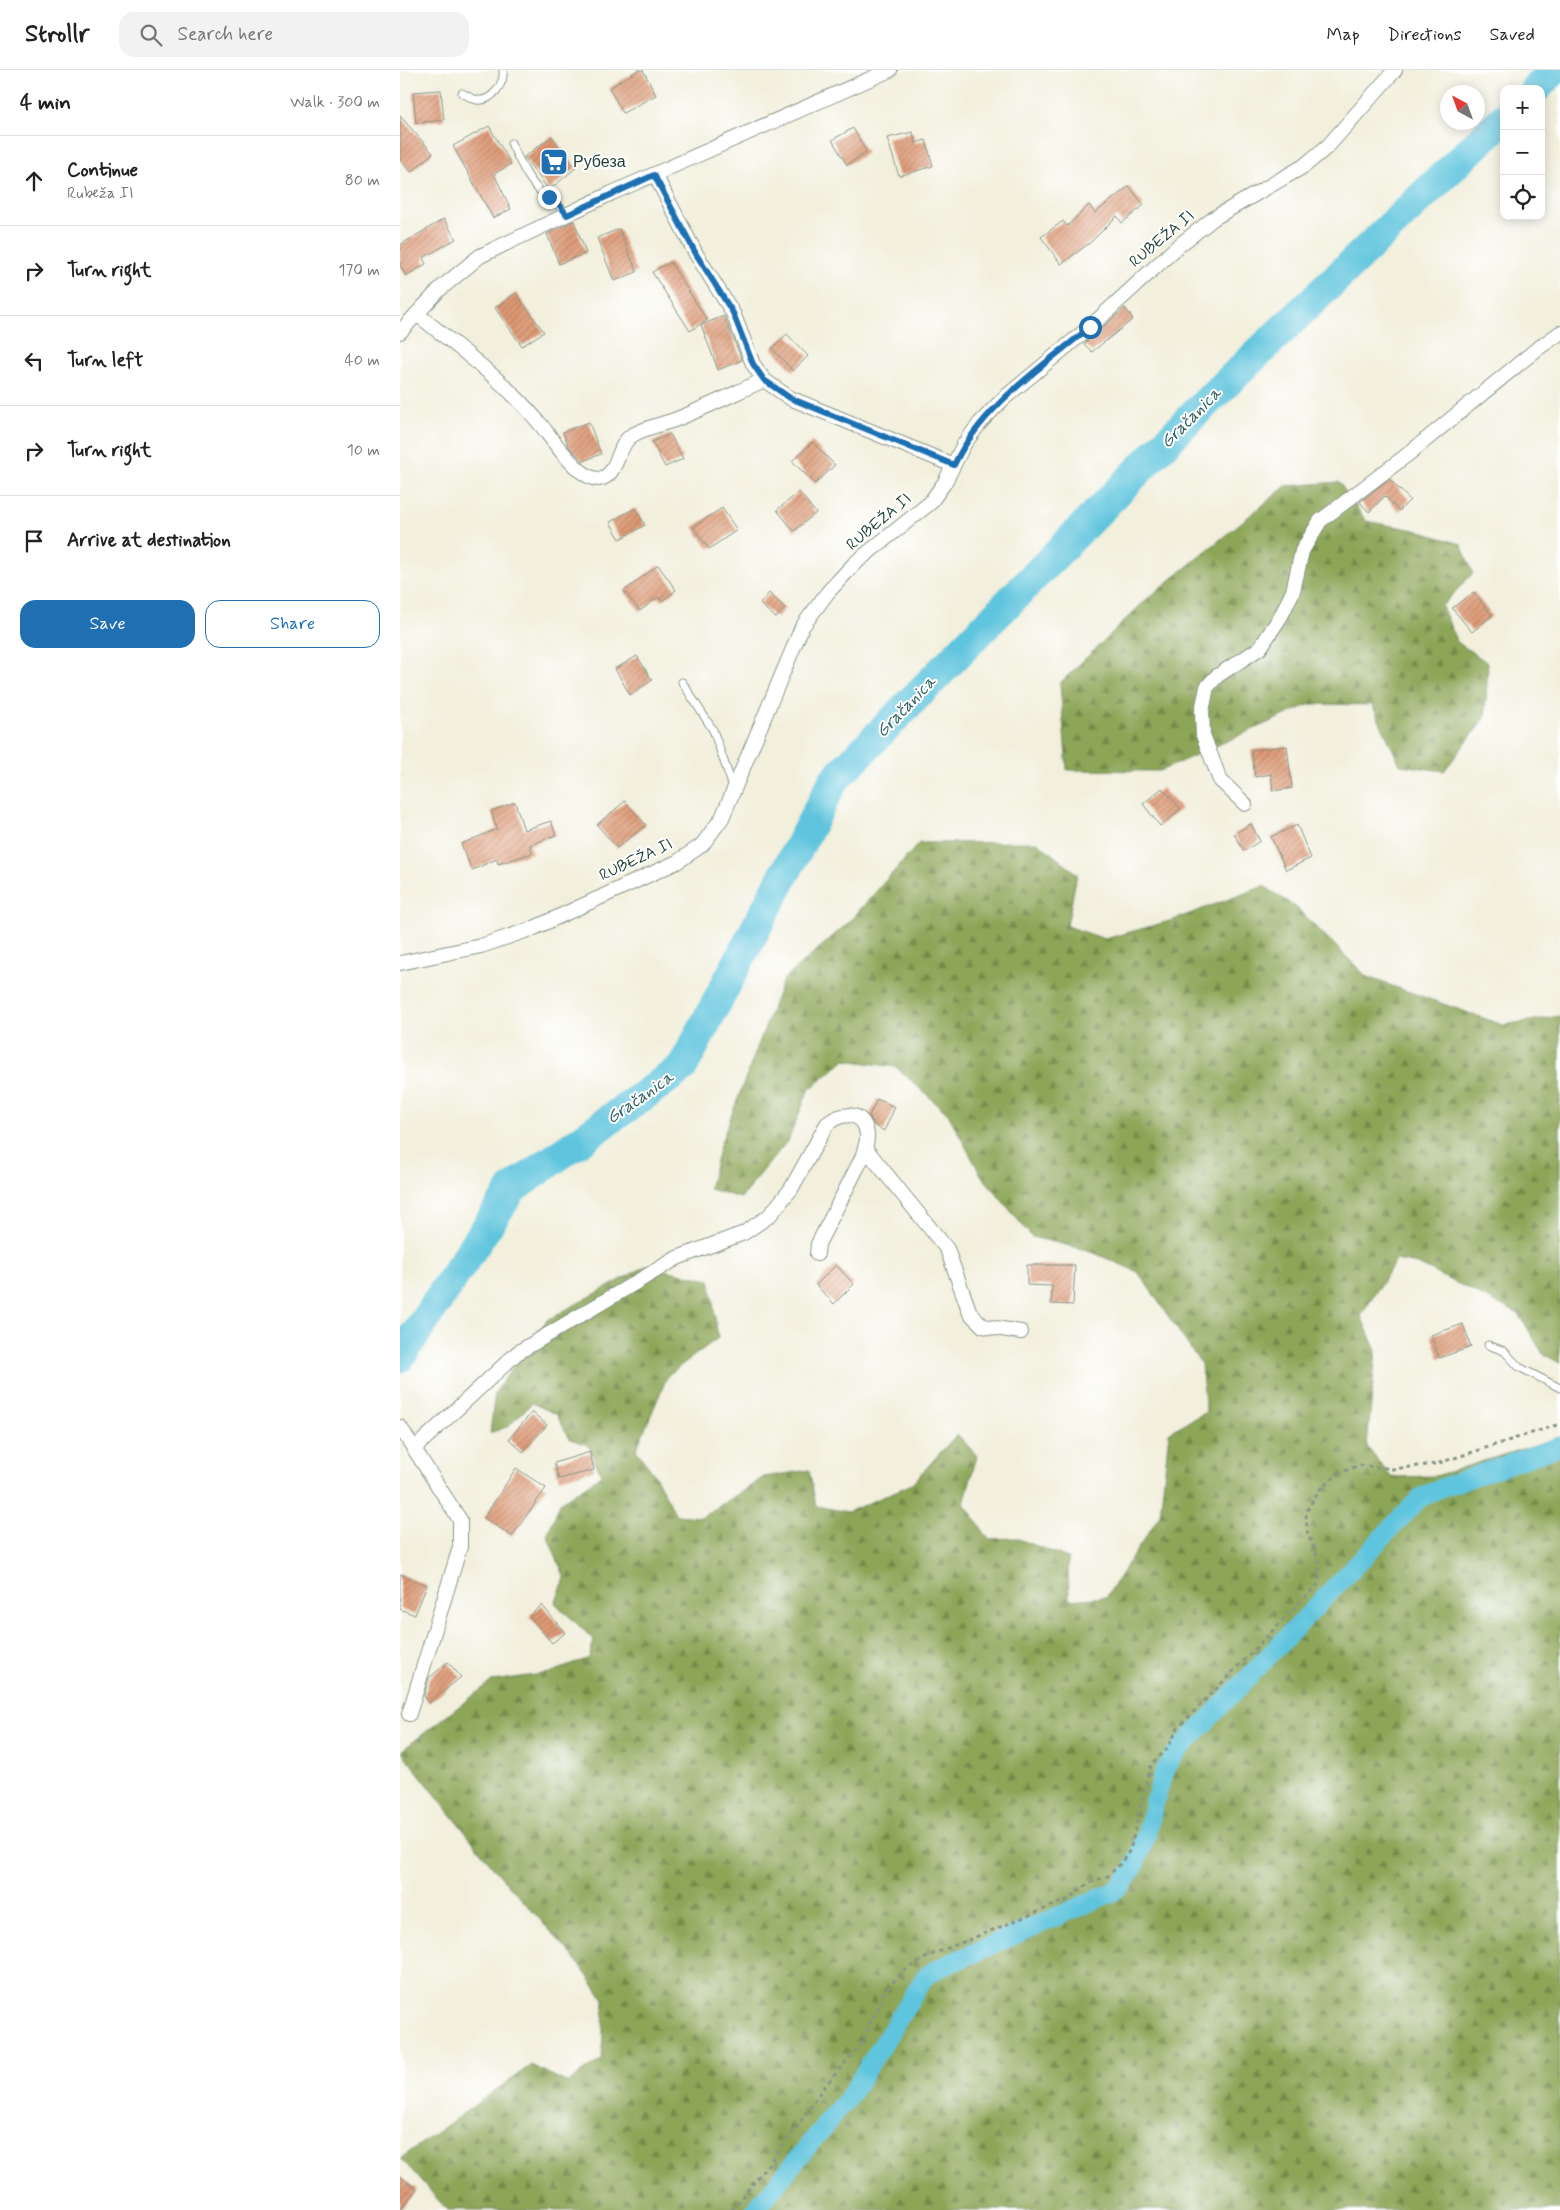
<!DOCTYPE html>
<html lang="en">
<head>
<meta charset="utf-8">
<style>
	:root { --surface:#fff; --page:#f2f2f2; --text:#222; --muted:#767676; --line:#e0e0e0; --accent:#1f6fb2 }
	body { margin:0; font-family:Mynerve,sans-serif; background:var(--page); color:var(--text) }
	.controls { position:absolute; right:15px; top:15px; display:grid; overflow:hidden; border-radius:10px; box-shadow:0 2px 12px #0003 }
	.controls button { width:45px; height:45px; display:grid; place-items:center; padding:0; border:0; border-bottom:1px solid var(--line); background:var(--surface); color:var(--text); font:25px sans-serif }
	.compass { position:absolute; left:1040px; top:15px; width:45px; height:45px; border-radius:50%; background:var(--surface); box-shadow:0 2px 12px #0003; rotate:319deg }
	.stop { position:absolute; width:15px; height:15px; margin:-11px; border:4px solid #1f6fb2; border-radius:50%; background:#fff }
	.stop.end { background:#1f6fb2; border-color:#fff; box-shadow:0 1px 5px #0008 }
	.list { margin:0; padding:0; list-style:none }
	h2 { display:flex; justify-content:space-between; align-items:center; height:65px; margin:0; padding:0 20px; font-size:21px }
	h2 small { font-size:16px; font-weight:400; color:var(--muted) }
	.list li { display:grid; grid-template-columns:32px 1fr auto; gap:15px; align-items:center; box-sizing:border-box; height:90px; padding:0 20px; border-top:1px solid var(--line) }
	.list b { display:block; font-size:19px; white-space:nowrap }
	.list p { margin:0; font-size:16px; white-space:nowrap; color:var(--muted) }
	.list em { font-size:16px; font-style:normal; color:var(--muted) }
	.actions { display:flex; gap:10px; padding:15px 20px }
	.actions a { flex:1; padding:11px 0; border:1px solid var(--accent); border-radius:15px; text-align:center; font-size:18px; color:var(--accent) }
	.actions .main { background:var(--accent); color:#fff }
	.icon { flex:none; width:28px; height:28px; fill:none; stroke:currentColor; stroke-width:2; stroke-linecap:round; stroke-linejoin:round }
	.map { position:relative; flex:none; width:1160px; height:2140px; overflow:hidden }
	header { display:flex; align-items:center; gap:30px; box-sizing:border-box; height:70px; padding:0 25px; background:var(--surface); border-bottom:1px solid var(--line) }
	header strong { font-size:24px }
	nav { display:flex; gap:28px; margin-inline-start:auto; font-size:18px }
	.search { width:350px; height:45px; background:var(--page); display:flex; align-items:center; gap:12px; box-sizing:border-box; padding:0 18px; border-radius:15px; color:var(--muted); font-size:19px }
	main { display:flex }
	aside { flex:1; background:var(--surface) }
	.map>svg:first-child { display:block }
	.forest { fill:url(#forest-firs); stroke:#567146 }
	.lines { fill:none; stroke-linecap:round; stroke-linejoin:round }
	.canal { stroke:#5fc4dd; stroke-width:19 }
	.river { stroke:#5fc4dd; stroke-width:31 }
	.building { fill:url(#building-hatch) }
	.service-casing { stroke:#889688; stroke-width:9 }
	.minor-casing { stroke:#889688; stroke-width:16 }
	.path { stroke:#889688; stroke-width:3; stroke-dasharray:4 4; stroke-linecap:butt }
	.service { stroke:#fff; stroke-width:7 }
	.minor { stroke:#fff; stroke-width:14 }
	.route { stroke:#1f6fb2; stroke-width:6 }
	.labels { text-anchor:middle; dominant-baseline:central; stroke-width:4; stroke-linejoin:round; paint-order:stroke }
	.poi-label { font-size:16px; fill:#1f3d34; stroke:#fff; text-anchor:start }
	.street-label { font-size:16px; fill:#1f3d34; stroke:#fff }
	.water-label { font-size:18px; font-style:italic; fill:#2f5f5e; stroke:#fff }
</style>
</head>
<body>
<header>
<strong>Strollr</strong>
<div class="search"><svg class="icon" aria-label="search" viewBox="0 0 24 24"><circle cx="10" cy="10" r="6"/><path d="M15 15l6 6"/></svg>Search here</div>
<nav><a>Map</a><a>Directions</a><a>Saved</a></nav>
</header>
<main>
<aside>
<h2>4 min<small>Walk · 300 m</small></h2>
<ul class="list">
<li><svg class="icon" aria-label="ahead" viewBox="0 0 24 24"><path d="M12 20V5M6 11l6-6 6 6"/></svg><div><b>Continue</b><p>Rubeža II</p></div><em>80 m</em></li>
<li><svg class="icon" aria-label="right" viewBox="0 0 24 24"><path d="M7 20v-9h11M14 6l5 5-5 5"/></svg><div><b>Turn right</b></div><em>170 m</em></li>
<li><svg class="icon" aria-label="left" viewBox="0 0 24 24"><path d="M17 20v-9H6M10 6l-5 5 5 5"/></svg><div><b>Turn left</b></div><em>40 m</em></li>
<li><svg class="icon" aria-label="right" viewBox="0 0 24 24"><path d="M7 20v-9h11M14 6l5 5-5 5"/></svg><div><b>Turn right</b></div><em>10 m</em></li>
<li><svg class="icon" aria-label="arrive" viewBox="0 0 24 24"><path d="M6 21V4h12l-3 4 3 4H6"/></svg><div><b>Arrive at destination</b></div></li>
</ul>
<div class="actions"><a class="main">Save</a><a>Share</a></div>
</aside>
<div class="map">
<svg width="1160" height="2140" viewBox="0 0 1160 2140">
	<defs>
		<pattern id="forest-firs" width="22" height="20" patternUnits="userSpaceOnUse" patternTransform="scale(1.25)"><rect width="22" height="20" fill="#8ca557"/><path d="M5 1l3.5 6h-7zM16 11l3.5 6h-7z" fill="#728849"/></pattern>
		<pattern id="building-hatch" width="6" height="6" patternUnits="userSpaceOnUse" patternTransform="scale(1.25)"><rect width="6" height="6" fill="#de9873"/><path d="M-1 1l2-2M0 6l6-6M5 7l2-2" fill="none" stroke="#b37d5f"/></pattern>
	</defs>
	<rect width="100%" height="100%" fill="#fff"/>
	<filter id="ink" filterUnits="userSpaceOnUse"><feTurbulence type="fractalNoise" baseFrequency=".02" numOctaves="2"/><feDisplacementMap in="SourceGraphic" scale="10" xChannelSelector="R" yChannelSelector="G"/><feConvolveMatrix kernelMatrix="1 2 1 2 8 2 1 2 1" color-interpolation-filters="sRGB"/></filter>
	<filter id="wash" filterUnits="userSpaceOnUse"><feTurbulence type="fractalNoise" baseFrequency=".0096" numOctaves="4" result="noise"/><feDisplacementMap in="SourceGraphic" scale="20" xChannelSelector="R" yChannelSelector="G"/><feGaussianBlur stdDeviation="1.12" result="paint"/><feColorMatrix in="noise" values="0 0 0 0 0 0 0 0 0 0 0 0 0 0 0 0 0 1.4 0 .05"/><feComposite in="paint" operator="in"/></filter>
	<g filter="url(#wash)">
		<rect width="100%" height="100%" fill="#f2efdc"/>
		<!-- forest -->
		<g class="forest">
			<polygon points="939,412 966,451 1015,460 1061,474 1073,503 1042,536 1057,572 1088,593 1085,648 1044,701 1000,695 972,635 910,634 760,701 667,700 660,613 747,529 886,416"/>
			<polygon points="637,772 677,804 667,856 705,869 773,850 864,816 897,838 967,907 1103,955 1160,946 1160,1293 1143,1284 1119,1244 1018,1194 996,1190 961,1246 976,1281 967,1377 991,1407 1036,1406 1160,1367 1160,2140 47,2140 1,2088 131,1995 168,2013 202,1989 204,1929 173,1886 96,1801 1,1681 92,1611 150,1603 189,1588 194,1570 155,1533 165,1508 147,1465 160,1433 201,1405 188,1375 170,1369 156,1344 132,1333 109,1356 90,1363 95,1322 147,1250 246,1196 310,1210 318,1268 268,1305 236,1380 256,1407 276,1445 302,1447 364,1407 409,1400 416,1436 448,1442 512,1414 557,1364 577,1386 564,1433 589,1469 616,1468 668,1488 669,1530 706,1527 760,1445 769,1362 806,1342 801,1294 738,1202 687,1180 632,1167 581,1105 548,1044 496,997 444,990 408,1021 389,1069 341,1128 309,1119 320,1075 383,910 449,852 519,773"/>
		</g>
		<g class="lines">
			<!-- canal -->
			<path class="canal" d="M355,2140l96,-116 74,-117 10,-7 178,-78c40,-30 33,-96 61,-137l246,-257 18,-9 122,-43"/>
			<!-- river -->
			<g class="river">
				<polyline points="1135,19 1154,0"/>
				<polyline points="0,1287 112,1119 282,998 434,710 792,346 1104,48"/>
			</g>
		</g>
		<g id="blocks">
			<!-- building -->
			<g class="building">
				<polygon points="238,0 243,0 256,25 223,43 209,18"/>
				<polygon points="41,20 44,50 16,53 13,22"/>
				<polygon points="0,46 33,83 11,102 0,90"/>
				<polygon points="89,56 111,94 94,104 111,139 93,148 53,76"/>
				<polygon points="453,58 467,83 447,95 432,70"/>
				<polygon points="513,62 515,73 526,70 533,96 499,106 487,68"/>
				<polygon points="152,66 176,98 149,120 124,87"/>
				<polygon points="729,116 744,135 722,153 717,146 691,172 661,194 641,167 663,151 667,156 689,135 695,143"/>
				<polygon points="44,149 56,169 23,188 26,194 6,206 0,195 0,175"/>
				<polygon points="174,151 186,183 159,194 147,164"/>
				<polygon points="219,159 237,202 214,211 197,168"/>
				<polygon points="270,192 307,250 290,261 252,202"/>
				<polygon points="116,223 144,262 122,276 95,238"/>
				<polygon points="725,238 733,249 692,282 684,274"/>
				<polygon points="324,246 342,290 318,300 301,255"/>
				<polygon points="387,264 408,286 393,301 372,278"/>
				<polygon points="189,352 201,384 183,391 169,377 163,362"/>
				<polygon points="270,364 283,389 265,397 252,372"/>
				<polygon points="412,372 435,395 415,414 392,391"/>
				<polygon points="989,409 1010,430 999,441 985,426 969,442 960,432"/>
				<polygon points="399,422 416,443 394,461 377,440"/>
				<polygon points="235,438 245,455 220,469 210,452"/>
				<polygon points="322,438 337,460 309,479 293,457"/>
				<polygon points="258,495 276,520 262,531 258,527 240,541 224,521"/>
				<polygon points="1074,522 1092,546 1072,562 1052,538"/>
				<polygon points="369,523 385,538 376,548 360,534"/>
				<polygon points="237,586 252,610 230,625 215,599"/>
				<polygon points="887,676 892,718 873,721 871,704 855,707 851,680"/>
				<polygon points="762,718 781,739 760,756 743,734"/>
				<polygon points="225,731 246,755 217,778 197,755"/>
				<polygon points="115,732 124,760 151,751 156,765 130,775 132,783 98,794 97,789 72,800 61,774 97,759 91,741"/>
				<polygon points="851,754 860,771 844,781 834,764"/>
				<polygon points="897,755 911,788 886,800 871,767"/>
				<polygon points="477,1029 495,1037 484,1061 474,1055 469,1046"/>
				<polygon points="436,1195 454,1214 434,1234 416,1215"/>
				<polygon points="627,1195 675,1195 673,1235 651,1234 652,1216 627,1215"/>
				<polygon points="1063,1254 1071,1277 1039,1288 1031,1265"/>
				<polygon points="132,1342 147,1355 123,1382 109,1369"/>
				<polygon points="190,1382 194,1400 159,1409 154,1393"/>
				<polygon points="116,1398 146,1418 112,1466 84,1448"/>
				<polygon points="0,1504 27,1515 15,1545 0,1539"/>
				<polygon points="142,1535 165,1563 152,1573 129,1546"/>
				<polygon points="48,1592 61,1607 29,1633 24,1626 29,1608"/>
				<polygon points="0,2106 17,2119 0,2140"/>
			</g>
		</g>
	</g>
	<g filter="url(#ink)">
		<use href="#blocks" fill-opacity="0" stroke="#889688" stroke-width="1"/>
		<g class="lines">
			<defs>
				<g id="service">
					<path d="M62,23c4,2 10,6 15,7 15,2 28,-17 26,-30"/>
					<path d="M111,73c8,16 16,36 29,48 10,9 19,13 27,24"/>
					<polyline points="282,612 313,660 333,717"/>
					<polyline points="1088,1275 1104,1281 1119,1297 1160,1318"/>
				</g>
				<g id="minor">
					<polyline points="255,105 296,184 333,243 353,294 364,310 390,328 553,395"/>
					<path d="M17,244c43,35 89,68 124,111 11,14 38,54 57,54 20,-1 19,-34 33,-43 12,-8 33,-12 46,-17 30,-12 58,-26 87,-39"/>
					<polyline points="0,262 40,219 80,186 212,123 490,0"/>
					<polyline points="845,734 820,710 803,665 802,641 807,617 817,606 860,578 881,546 893,521 902,481 920,451 1007,385 1137,279 1160,263"/>
					<polyline points="0,893 81,876 134,858 277,792 302,775 322,748 402,557 428,522 455,493 530,433 545,412 564,374 580,353 603,329 690,257 777,177 814,148 904,96 928,76 995,0"/>
					<polyline points="465,1078 547,1179 570,1243 583,1256 621,1262"/>
					<polyline points="0,1357 60,1450 60,1477 9,1644"/>
					<path d="M15,1378l102,-95 160,-95 67,-25 25,-17 22,-27 36,-65c15,-12 37,-14 40,10 1,8 -3,17 -5,24l-44,86 -1,10"/>
				</g>
			</defs>
			<!-- service casing -->
			<use href="#service" class="service-casing"/>
			<!-- minor casing -->
			<use href="#minor" class="minor-casing"/>
			<!-- path -->
			<polyline class="path" points="332,2140 395,2060 421,2021 460,1975 478,1938 482,1925 502,1902 531,1885 667,1830 689,1813 708,1806 720,1794 730,1780 751,1695 768,1678 778,1658 919,1513 919,1491 907,1461 906,1442 919,1420 938,1404 959,1395 993,1399 1036,1394 1160,1354"/>
			<!-- service -->
			<use href="#service" class="service"/>
			<!-- minor -->
			<use href="#minor" class="minor"/>
		</g>
	</g>
	<g class="lines" filter="url(#ink)">
		<!-- route -->
		<path class="route" d="M149,127l9,6 9,12 87,-40 42,79 37,59 20,51 11,16 26,18 164,67c28,-59 87,-97 136,-138"/>
	</g>
	<!-- icons -->
	<defs>
		<symbol id="supermarket-square" viewBox="-11 -11 22 22"><rect x="-9" y="-9" width="18" height="18" rx="4" fill="#1f6fb2" stroke="#fff"/><path d="M-6-5.5h2.5l.6 2H6L4.5 2H-2.5L-4.4-4H-6ZM-1.5 3.2a1.3 1.3 0 1 0 .1 0ZM3 3.2a1.3 1.3 0 1 0 .1 0Z" fill="#fff"/></symbol>
	</defs>
	<g fill-rule="evenodd">
		<use href="#supermarket-square" x="138" y="76" width="32" height="32"/>
	</g>
	<g class="labels">
		<!-- poi labels -->
		<g class="poi-label">
			<text x="173" y="92">Рубеза</text>
		</g>
		<!-- street labels -->
		<g class="street-label">
			<text transform="translate(762 169) rotate(-40)">RUBEŽA II</text>
			<text transform="translate(479 452) rotate(-40)">RUBEŽA II</text>
			<text transform="translate(236 790) rotate(-25)">RUBEŽA II</text>
		</g>
		<!-- water labels -->
		<g class="water-label">
			<text transform="translate(791 348) rotate(-45)">Gračanica</text>
			<text transform="translate(506 637) rotate(-46)">Gračanica</text>
			<text transform="translate(240 1028) rotate(-35)">Gračanica</text>
		</g>
	</g>
</svg>
<div class="controls">
<button>+</button>
<button>−</button>
<button><svg class="icon" aria-label="locate" viewBox="0 0 24 24"><circle cx="12" cy="12" r="6"/><path d="M12 2v4M12 18v4M2 12h4M18 12h4"/></svg></button>
</div>
<svg class="compass" viewBox="-18 -18 36 36"><path d="M0-13l5 13h-10z" fill="#e53935"/><path d="M0 13l5-13h-10z" fill="#767676"/></svg>
<div class="stop" style="left:690px;top:257px"></div>
<div class="stop end" style="left:149px;top:127px"></div>
</div>
</main>
</body>
</html>
